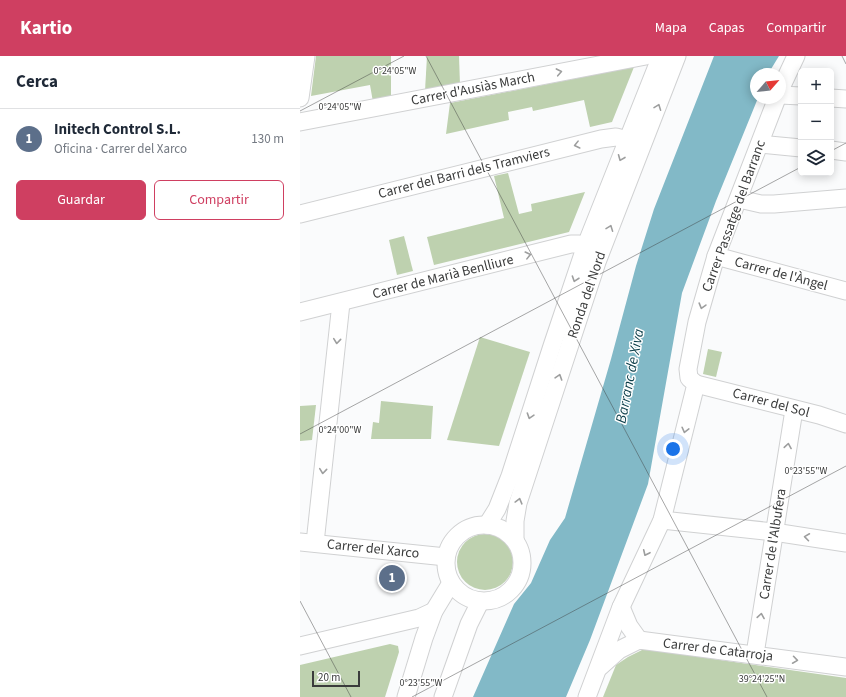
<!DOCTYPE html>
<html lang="es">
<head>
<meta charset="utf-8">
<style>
	:root { --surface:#fff; --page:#f6f6f7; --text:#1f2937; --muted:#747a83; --line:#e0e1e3; --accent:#cf3f61 }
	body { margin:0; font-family:"Source Sans 3",sans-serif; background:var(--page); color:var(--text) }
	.controls { position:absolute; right:12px; top:12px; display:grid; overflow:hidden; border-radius:6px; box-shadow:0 2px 10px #0003 }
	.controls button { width:36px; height:36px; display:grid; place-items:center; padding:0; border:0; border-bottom:1px solid var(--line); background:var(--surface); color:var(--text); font:20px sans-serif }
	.compass { position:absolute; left:450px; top:12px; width:36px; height:36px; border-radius:50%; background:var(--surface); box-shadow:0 2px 10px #0003; rotate:62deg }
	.scale { position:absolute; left:12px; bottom:10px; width:48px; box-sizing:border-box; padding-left:4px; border:2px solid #3b3c3c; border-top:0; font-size:11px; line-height:14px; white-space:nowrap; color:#3b3c3c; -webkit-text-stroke:3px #fff; paint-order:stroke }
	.you { position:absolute; left:373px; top:393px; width:14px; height:14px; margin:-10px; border:3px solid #fff; border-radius:50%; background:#1a73e8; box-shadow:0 0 0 6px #1a73e833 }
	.badge { display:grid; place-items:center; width:26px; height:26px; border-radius:50%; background:var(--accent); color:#fff; font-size:13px; font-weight:700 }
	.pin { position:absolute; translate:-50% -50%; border:2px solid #fff; box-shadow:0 1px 4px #0006 }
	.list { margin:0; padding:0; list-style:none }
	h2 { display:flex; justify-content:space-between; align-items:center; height:52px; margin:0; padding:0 16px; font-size:17px }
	h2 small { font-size:13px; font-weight:400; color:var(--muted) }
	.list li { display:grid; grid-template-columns:26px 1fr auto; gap:12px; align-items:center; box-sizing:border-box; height:60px; padding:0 16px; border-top:1px solid var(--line) }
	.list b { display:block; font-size:15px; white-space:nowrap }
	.list p { margin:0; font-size:13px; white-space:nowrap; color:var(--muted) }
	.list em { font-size:13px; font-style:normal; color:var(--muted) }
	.actions { display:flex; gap:8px; padding:12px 16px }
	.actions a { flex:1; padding:9px 0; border:1px solid var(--accent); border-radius:6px; text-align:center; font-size:14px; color:var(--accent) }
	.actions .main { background:var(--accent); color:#fff }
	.icon { flex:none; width:22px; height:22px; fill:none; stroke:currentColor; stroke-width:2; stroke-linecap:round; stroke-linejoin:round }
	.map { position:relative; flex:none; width:546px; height:641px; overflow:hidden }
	header { display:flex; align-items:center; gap:24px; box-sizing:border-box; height:56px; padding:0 20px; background:var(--accent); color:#fff }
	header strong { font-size:19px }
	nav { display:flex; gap:22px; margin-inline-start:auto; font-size:14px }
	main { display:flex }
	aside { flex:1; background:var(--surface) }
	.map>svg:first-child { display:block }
	.green { fill:#bed1af }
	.water { fill:#82b9c7 }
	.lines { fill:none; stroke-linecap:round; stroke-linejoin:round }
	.street-casing { stroke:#d0d1d2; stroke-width:19 }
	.street { stroke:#fff; stroke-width:17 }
	.oneway { stroke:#9d9e9e }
	.ticks { fill:none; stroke:#3b3c3c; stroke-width:1; stroke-opacity:0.45 }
	.labels { text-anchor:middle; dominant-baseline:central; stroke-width:3; stroke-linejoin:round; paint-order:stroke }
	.street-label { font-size:14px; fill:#3b3c3c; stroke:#fff }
	.water-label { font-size:15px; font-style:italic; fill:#0b3e49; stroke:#fff }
	.ticks-label { font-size:10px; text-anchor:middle; fill:#3b3c3c; stroke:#fff; stroke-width:3; stroke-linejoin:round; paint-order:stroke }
</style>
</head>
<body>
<header>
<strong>Kartio</strong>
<nav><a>Mapa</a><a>Capas</a><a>Compartir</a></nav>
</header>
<main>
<aside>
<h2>Cerca<small></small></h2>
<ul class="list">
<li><span class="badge" style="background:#5c6f8a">1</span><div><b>Initech Control S.L.</b><p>Oficina · Carrer del Xarco</p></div><em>130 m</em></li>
</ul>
<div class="actions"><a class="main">Guardar</a><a>Compartir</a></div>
</aside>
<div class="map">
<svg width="546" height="641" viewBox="0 0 546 641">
	<rect width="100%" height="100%" fill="#fafbfc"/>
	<!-- green -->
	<g class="green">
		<polygon points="16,0 91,0 91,42 73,46 70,29 11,40"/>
		<polygon points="127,0 159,0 160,29 125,35"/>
		<polygon points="334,11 312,66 290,71 284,44 233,55 232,51 208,56 209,64 146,78 150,47"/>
		<polygon points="208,117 219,158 232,155 231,148 285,136 269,176 134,209 127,181 204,162 194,120"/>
		<polygon points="104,180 113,215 97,219 89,184"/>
		<polygon points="180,281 230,296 199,390 147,384"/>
		<polygon points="408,293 422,296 416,321 403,318"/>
		<polygon points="81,345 133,350 131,383 71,383 73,366 79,367"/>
		<polygon points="16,349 12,384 0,385 0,350"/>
		<circle cx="185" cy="506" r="28"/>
		<polygon points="90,588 98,590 99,596 85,641 0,641 0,609"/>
		<polygon points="344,593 546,622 546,641 303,641 316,609 328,601"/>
	</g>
	<!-- water -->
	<polygon class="water" points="414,0 479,0 468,18 456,18 456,42 458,42 416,145 382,237 348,428 290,584 266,641 173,641 214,548 231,527 250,484 265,462 311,303 336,210 354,153"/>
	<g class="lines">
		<defs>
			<g id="street">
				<polyline points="480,34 496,0"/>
				<polyline points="480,39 501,40"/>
				<polyline points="0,42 6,0"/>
				<polyline points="531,42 546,43"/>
				<polyline points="0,66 346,0"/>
				<polyline points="460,88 501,92"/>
				<polyline points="531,94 546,96"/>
				<polyline points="439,143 461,148 474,148 546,142"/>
				<polyline points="0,158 301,83 316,81 328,84"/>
				<polyline points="416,200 546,235"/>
				<polyline points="0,256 271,188 278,188 286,189"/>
				<polyline points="396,328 519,359 546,368"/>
				<polyline points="362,464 474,476 546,487"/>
				<circle cx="184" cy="507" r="38"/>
				<polyline points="187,469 197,453 210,420 252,290 286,189 361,0"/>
				<polyline points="215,484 215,465 218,447 297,206 377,0"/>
				<polyline points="0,486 146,501"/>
				<polyline points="15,487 41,247"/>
				<polyline points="321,551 329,570 339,584"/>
				<polyline points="0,590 119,562 134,555"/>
				<polyline points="455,598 494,354"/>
				<polyline points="300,611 319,594 339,584 546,611"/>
				<polyline points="106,641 124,582 134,555 151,527"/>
				<polyline points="143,641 169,568 180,546"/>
				<polyline points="287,641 321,551 362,464 396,328 389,322 388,313 397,266 416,200 477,42"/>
			</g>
		</defs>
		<!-- street casing -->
		<use href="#street" class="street-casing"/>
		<!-- street -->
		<use href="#street" class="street"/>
	</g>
	<!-- one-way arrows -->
	<defs><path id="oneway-chevron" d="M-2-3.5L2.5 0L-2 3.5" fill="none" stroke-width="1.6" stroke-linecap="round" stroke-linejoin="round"/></defs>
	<g class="oneway">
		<use href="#oneway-chevron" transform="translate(259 16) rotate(-11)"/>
		<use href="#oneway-chevron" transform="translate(358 51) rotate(-69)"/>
		<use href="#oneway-chevron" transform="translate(277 89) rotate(166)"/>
		<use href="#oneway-chevron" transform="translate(321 102) rotate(112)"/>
		<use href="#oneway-chevron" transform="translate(310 172) rotate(-69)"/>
		<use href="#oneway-chevron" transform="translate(228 199) rotate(-14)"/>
		<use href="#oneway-chevron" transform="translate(275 223) rotate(109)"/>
		<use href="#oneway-chevron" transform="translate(402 250) rotate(106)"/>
		<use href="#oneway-chevron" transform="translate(37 285) rotate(96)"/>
		<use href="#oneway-chevron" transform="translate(259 321) rotate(-72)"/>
		<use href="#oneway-chevron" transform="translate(230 360) rotate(108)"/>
		<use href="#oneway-chevron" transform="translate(385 374) rotate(104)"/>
		<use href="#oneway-chevron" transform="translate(488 390) rotate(-81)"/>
		<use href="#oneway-chevron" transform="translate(23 415) rotate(96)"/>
		<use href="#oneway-chevron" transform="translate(219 445) rotate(-75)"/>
		<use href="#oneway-chevron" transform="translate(507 481) rotate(-172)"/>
		<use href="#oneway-chevron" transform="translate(346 497) rotate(115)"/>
		<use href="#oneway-chevron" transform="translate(461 560) rotate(-81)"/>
		<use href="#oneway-chevron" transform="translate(495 604) rotate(8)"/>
	</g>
	<!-- ticks -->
	<path class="ticks" d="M126,0l341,641M542,0l4,8M0,55l104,-55M531,95l15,-8M0,378l501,-267M0,545l51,96M112,641l434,-231"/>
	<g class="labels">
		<!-- street labels -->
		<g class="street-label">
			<text transform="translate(173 33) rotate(-11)">Carrer d'Ausiàs March</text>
			<text transform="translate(164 117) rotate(-14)">Carrer del Barri dels Tramviers</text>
			<text transform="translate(434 160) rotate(-70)">Carrer Passatge del Barranc</text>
			<text transform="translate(481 218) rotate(15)">Carrer de l'Àngel</text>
			<text transform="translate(143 221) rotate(-14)">Carrer de Marià Benlliure</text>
			<text transform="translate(287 239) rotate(-71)">Ronda del Nord</text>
			<text transform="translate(471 347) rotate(15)">Carrer del Sol</text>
			<text transform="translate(473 488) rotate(-81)">Carrer de l'Albufera</text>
			<text transform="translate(73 493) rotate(6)">Carrer del Xarco</text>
			<text transform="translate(418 594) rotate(7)">Carrer de Catarroja</text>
		</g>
		<!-- water labels -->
		<g class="water-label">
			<text transform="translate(330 320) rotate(-79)">Barranc de Xiva</text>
		</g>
	</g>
	<g class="ticks-label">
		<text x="95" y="18">0°24'05"W</text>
		<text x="40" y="54">0°24'05"W</text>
		<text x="40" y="377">0°24'00"W</text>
		<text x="506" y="418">0°23'55"W</text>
		<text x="462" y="626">39°24'25"N</text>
		<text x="121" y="630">0°23'55"W</text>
	</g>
</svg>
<div class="controls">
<button>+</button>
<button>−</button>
<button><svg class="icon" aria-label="layers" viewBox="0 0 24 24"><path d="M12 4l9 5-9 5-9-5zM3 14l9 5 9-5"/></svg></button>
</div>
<svg class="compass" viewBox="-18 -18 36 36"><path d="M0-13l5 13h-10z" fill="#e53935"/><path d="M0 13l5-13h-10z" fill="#747a83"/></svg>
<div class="scale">20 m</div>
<div class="you"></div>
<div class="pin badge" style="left:92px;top:522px;background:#5c6f8a">1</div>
</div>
</main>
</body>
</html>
